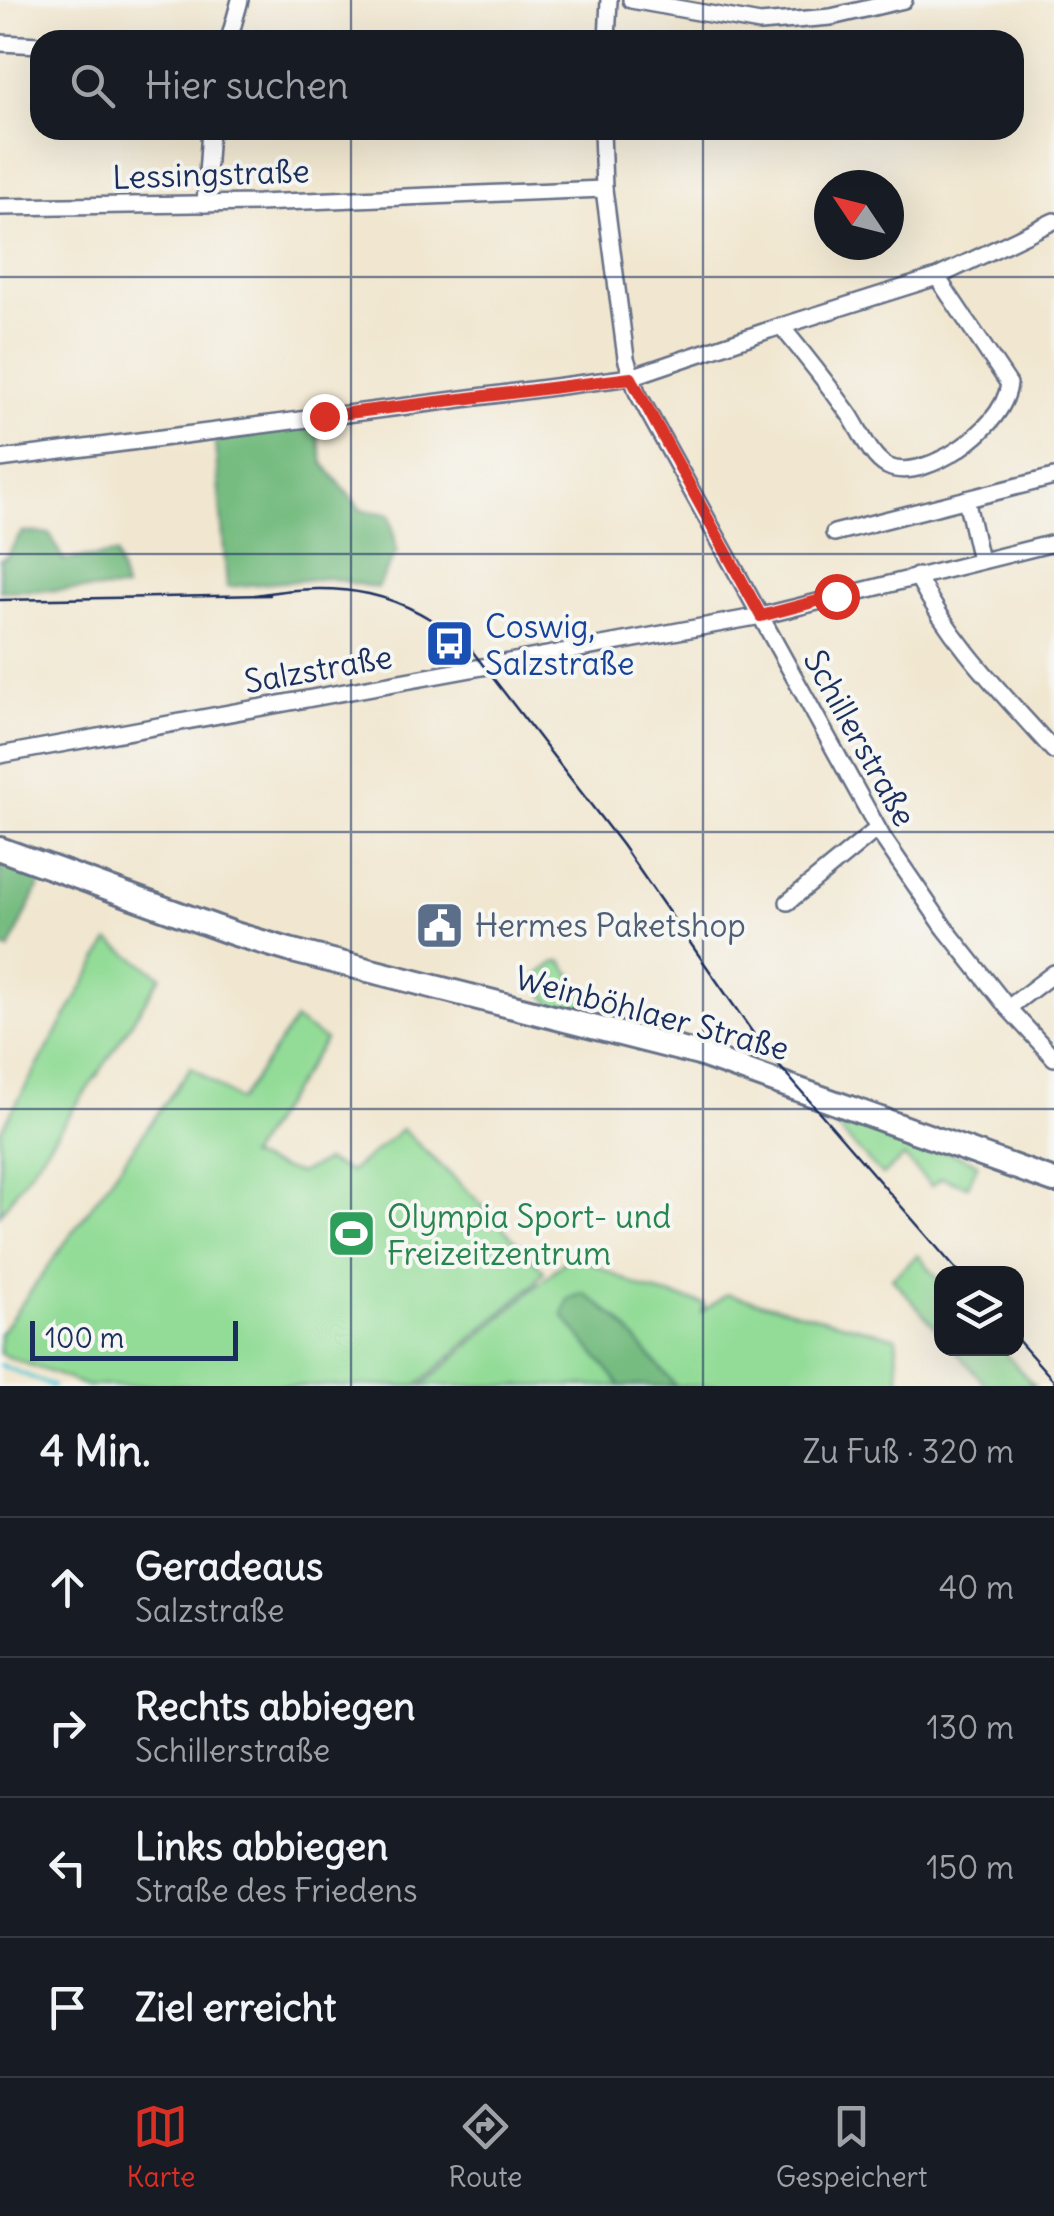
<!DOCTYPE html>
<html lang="de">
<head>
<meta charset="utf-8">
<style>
	:root { --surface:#171b24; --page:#20242c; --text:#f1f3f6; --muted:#9ea1a6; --line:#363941; --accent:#d93025 }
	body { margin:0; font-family:Delius,sans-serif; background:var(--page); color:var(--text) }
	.controls { position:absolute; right:30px; bottom:30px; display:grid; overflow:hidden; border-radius:20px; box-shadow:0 10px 40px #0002 }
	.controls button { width:90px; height:90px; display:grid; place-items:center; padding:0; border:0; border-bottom:2px solid var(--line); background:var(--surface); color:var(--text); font:50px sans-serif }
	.compass { position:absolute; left:814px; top:170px; width:90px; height:90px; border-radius:50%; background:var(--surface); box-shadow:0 10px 40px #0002; rotate:305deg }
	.scale { position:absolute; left:30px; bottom:25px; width:208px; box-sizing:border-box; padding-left:10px; border:5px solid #1b2f5e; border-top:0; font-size:28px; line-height:35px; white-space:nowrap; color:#1b2f5e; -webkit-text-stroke:8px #f6f6f2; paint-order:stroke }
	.stop { position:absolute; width:30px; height:30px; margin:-22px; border:8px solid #d93025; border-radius:50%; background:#fff }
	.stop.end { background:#d93025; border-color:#fff; box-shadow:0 2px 10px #0008 }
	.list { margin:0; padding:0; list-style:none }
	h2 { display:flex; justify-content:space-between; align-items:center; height:130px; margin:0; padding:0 40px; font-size:42px }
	h2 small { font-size:32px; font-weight:400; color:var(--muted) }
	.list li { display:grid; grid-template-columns:65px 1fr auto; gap:30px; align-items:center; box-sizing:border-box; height:140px; padding:0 40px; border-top:2px solid var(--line) }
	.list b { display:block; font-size:38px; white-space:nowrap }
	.list p { margin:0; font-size:32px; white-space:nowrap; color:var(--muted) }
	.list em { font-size:32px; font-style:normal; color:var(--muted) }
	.icon { flex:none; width:55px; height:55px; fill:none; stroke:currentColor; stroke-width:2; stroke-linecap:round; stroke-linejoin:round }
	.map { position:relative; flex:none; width:1054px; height:1386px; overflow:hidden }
	.search { position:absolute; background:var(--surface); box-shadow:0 10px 40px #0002; left:30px; right:30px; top:30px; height:110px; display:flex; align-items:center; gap:25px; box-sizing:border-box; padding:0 35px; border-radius:30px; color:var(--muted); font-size:38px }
	.sheet { height:690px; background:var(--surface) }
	nav { display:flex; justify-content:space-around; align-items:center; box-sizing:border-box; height:140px; border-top:2px solid var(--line); background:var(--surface); font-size:28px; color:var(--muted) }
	nav a { display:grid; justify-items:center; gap:5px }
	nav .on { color:var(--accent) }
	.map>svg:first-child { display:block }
	.green { fill:#93dc97; stroke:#57867a; stroke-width:2.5 }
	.forest { fill:#76bc80; stroke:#48766f; stroke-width:2.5 }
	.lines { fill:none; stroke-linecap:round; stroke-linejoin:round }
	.stream { stroke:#5ec9d8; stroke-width:4 }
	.minor-casing { stroke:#666f86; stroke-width:20 }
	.secondary-casing { stroke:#666f86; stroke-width:28 }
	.minor { stroke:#fff; stroke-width:15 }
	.secondary { stroke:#fff; stroke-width:22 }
	.tram { stroke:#1b2f5e; stroke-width:2.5 }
	.route { stroke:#d93025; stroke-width:12 }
	.grid { fill:none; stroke:#1b2f5e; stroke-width:2.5; stroke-opacity:0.55 }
	.labels { text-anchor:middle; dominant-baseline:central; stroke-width:8; stroke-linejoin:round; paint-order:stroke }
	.street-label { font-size:32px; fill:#1b2f5e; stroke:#f6f6f2 }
	.transit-label { font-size:32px; fill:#164399; stroke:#f6f6f2; text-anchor:start }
	.service-label { font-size:32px; fill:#4e5e75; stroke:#f6f6f2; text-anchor:start }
	.leisure-label { font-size:32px; fill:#27864d; stroke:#f6f6f2; text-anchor:start }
</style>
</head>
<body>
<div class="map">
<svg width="1054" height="1386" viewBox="0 0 1054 1386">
	<rect width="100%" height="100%" fill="#f6f6f2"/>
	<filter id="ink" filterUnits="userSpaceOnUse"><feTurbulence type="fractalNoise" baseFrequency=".01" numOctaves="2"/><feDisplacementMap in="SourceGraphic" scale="20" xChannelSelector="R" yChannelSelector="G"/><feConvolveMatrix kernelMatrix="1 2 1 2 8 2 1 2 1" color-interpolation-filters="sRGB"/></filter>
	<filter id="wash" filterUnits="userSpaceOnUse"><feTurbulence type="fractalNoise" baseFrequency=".0048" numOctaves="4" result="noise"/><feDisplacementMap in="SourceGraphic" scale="40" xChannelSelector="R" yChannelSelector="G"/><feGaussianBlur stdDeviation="2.25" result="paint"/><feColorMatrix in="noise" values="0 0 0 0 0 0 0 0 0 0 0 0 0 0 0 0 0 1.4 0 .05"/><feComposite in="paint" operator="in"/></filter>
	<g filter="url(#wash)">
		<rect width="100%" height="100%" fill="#f1e7d0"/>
		<!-- green -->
		<g class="green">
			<polygon points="109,941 161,976 107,1061 0,1214 0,1132"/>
			<polygon points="562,961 591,1003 589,1013 553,1007 532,979 554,963"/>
			<polygon points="295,1020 325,1040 248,1157 299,1174 325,1161 350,1172 402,1129 475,1198 544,1271 533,1285 417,1386 87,1386 0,1354 0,1334 191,1067 239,1101"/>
			<polygon points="813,1103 978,1163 968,1186 942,1178 931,1186 904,1157 882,1175"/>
			<polygon points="573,1254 644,1289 705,1304 702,1312 727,1294 896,1337 900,1386 422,1386"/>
			<polygon points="918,1255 941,1282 941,1334 892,1278"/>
			<polygon points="954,1349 1001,1349 1034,1386 987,1386"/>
		</g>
		<!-- forest -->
		<g class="forest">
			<polygon points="315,421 323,463 361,510 390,514 397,551 377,588 329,578 227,587 214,431"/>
			<polygon points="22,532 50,534 63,560 116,554 125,589 0,591 0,559 6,557"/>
			<polygon points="0,857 43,877 9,950 0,945"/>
			<polygon points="584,1293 619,1320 676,1386 621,1386 563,1316 568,1299"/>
		</g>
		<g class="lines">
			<!-- stream -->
			<polyline class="stream" points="0,1365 53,1386"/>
		</g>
	</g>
	<g filter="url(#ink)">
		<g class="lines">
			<defs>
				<g id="minor">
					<polyline points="631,0 760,23 831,17 904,0"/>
					<polyline points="229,40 240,0"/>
					<polyline points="607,40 609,0"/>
					<polyline points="0,43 40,45"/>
					<polyline points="602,130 604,189 626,358 637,392 883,838 944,927 1008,1008 1054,1058"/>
					<polyline points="205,204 210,130"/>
					<polyline points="0,207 258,203 604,189"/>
					<path d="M781,326c23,28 45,56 66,85 12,16 22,45 40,55 21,11 54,-5 72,-17 21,-14 47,-39 50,-65l-72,-107"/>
					<polyline points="0,459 631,377 769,330 937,277 1054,221"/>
					<polyline points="966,499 980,560"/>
					<polyline points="834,533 1054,477"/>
					<path d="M917,576c34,67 87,119 137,175"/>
					<polyline points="0,755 761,616 1054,543"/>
					<polyline points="788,902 877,829"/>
					<polyline points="1008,1008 1054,973"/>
				</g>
				<polyline id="secondary" points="0,849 235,934 289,950 699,1054 1054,1181"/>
			</defs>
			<!-- minor casing -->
			<use href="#minor" class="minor-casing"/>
			<!-- secondary casing -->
			<use href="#secondary" class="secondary-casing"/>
			<!-- minor -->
			<use href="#minor" class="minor"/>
			<!-- secondary -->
			<use href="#secondary" class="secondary"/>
			<!-- tram -->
			<g class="tram">
				<path d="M255,595c85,-15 147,-5 214,52l153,198 140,201 198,228"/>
				<polyline points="0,600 270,595"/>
				<polyline points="1016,1338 1054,1381"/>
			</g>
		</g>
	</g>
	<g class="lines" filter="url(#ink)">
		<!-- route -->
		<polyline class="route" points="324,416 631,378 761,616 836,596"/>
	</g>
	<!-- grid -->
	<path class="grid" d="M351,0v40M703,0v40M351,130v1256M703,130v1256M0,277h1054M0,554h1054M0,832h1054M0,1109h1054"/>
	<!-- icons -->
	<defs>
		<symbol id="bus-square" viewBox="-11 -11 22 22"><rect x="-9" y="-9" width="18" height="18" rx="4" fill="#1a4fb4" stroke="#f6f6f2"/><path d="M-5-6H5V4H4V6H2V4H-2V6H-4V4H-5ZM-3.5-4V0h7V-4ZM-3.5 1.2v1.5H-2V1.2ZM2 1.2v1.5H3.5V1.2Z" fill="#fff"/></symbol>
		<symbol id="civic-square" viewBox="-11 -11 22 22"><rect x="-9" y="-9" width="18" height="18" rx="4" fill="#5c6f8a" stroke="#f6f6f2"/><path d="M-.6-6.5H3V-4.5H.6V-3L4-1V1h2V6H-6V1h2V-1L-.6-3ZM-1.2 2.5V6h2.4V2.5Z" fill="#fff"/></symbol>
		<symbol id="stadium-square" viewBox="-11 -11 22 22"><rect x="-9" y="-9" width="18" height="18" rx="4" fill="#2e9e5b" stroke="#f6f6f2"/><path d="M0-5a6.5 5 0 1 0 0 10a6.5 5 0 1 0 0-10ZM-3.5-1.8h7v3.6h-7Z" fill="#fff"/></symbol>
	</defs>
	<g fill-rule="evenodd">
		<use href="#bus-square" x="422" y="616" width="55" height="55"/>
		<use href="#civic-square" x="412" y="898" width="55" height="55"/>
		<use href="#stadium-square" x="324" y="1206" width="55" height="55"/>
	</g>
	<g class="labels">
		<!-- street labels -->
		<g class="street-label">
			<text transform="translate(211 174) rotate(-2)">Lessingstraße</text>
			<text transform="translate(318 669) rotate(-10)">Salzstraße</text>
			<text transform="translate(860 738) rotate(61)">Schillerstraße</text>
			<text transform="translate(652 1013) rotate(15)">Weinböhlaer Straße</text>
		</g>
		<!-- transit labels -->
		<g class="transit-label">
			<text x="485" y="626">Coswig,<tspan x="485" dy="37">Salzstraße</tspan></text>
		</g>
		<!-- service labels -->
		<g class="service-label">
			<text x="475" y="925">Hermes Paketshop</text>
		</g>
		<!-- leisure labels -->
		<g class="leisure-label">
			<text x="387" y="1216">Olympia Sport- und<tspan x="387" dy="37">Freizeitzentrum</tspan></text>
		</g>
	</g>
</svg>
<div class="controls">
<button><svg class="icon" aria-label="layers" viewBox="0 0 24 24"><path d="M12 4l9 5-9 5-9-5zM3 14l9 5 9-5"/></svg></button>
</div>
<svg class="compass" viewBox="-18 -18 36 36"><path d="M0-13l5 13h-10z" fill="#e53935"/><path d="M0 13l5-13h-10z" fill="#9ea1a6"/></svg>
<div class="scale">100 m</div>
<div class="stop" style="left:836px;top:596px"></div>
<div class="stop end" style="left:324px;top:416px"></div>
<div class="search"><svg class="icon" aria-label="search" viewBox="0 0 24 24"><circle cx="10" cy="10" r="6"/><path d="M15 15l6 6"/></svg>Hier suchen</div>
</div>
<section class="sheet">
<h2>4 Min.<small>Zu Fuß · 320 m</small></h2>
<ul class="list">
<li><svg class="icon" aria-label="ahead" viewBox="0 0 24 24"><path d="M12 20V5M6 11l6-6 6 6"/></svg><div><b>Geradeaus</b><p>Salzstraße</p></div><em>40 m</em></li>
<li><svg class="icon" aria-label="right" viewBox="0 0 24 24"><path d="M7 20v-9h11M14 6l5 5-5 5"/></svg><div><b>Rechts abbiegen</b><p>Schillerstraße</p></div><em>130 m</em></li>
<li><svg class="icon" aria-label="left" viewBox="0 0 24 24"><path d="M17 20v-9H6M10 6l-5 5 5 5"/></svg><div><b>Links abbiegen</b><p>Straße des Friedens</p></div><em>150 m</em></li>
<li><svg class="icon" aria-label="arrive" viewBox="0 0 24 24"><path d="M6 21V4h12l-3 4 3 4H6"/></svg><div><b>Ziel erreicht</b></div></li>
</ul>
</section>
<nav>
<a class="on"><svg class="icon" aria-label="map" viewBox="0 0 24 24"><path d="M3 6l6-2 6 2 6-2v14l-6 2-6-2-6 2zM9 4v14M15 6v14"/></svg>Karte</a>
<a><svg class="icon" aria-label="directions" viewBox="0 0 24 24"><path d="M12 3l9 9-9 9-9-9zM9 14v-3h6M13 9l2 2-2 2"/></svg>Route</a>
<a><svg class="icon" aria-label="saved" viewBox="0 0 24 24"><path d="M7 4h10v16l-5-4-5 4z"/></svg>Gespeichert</a>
</nav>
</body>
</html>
